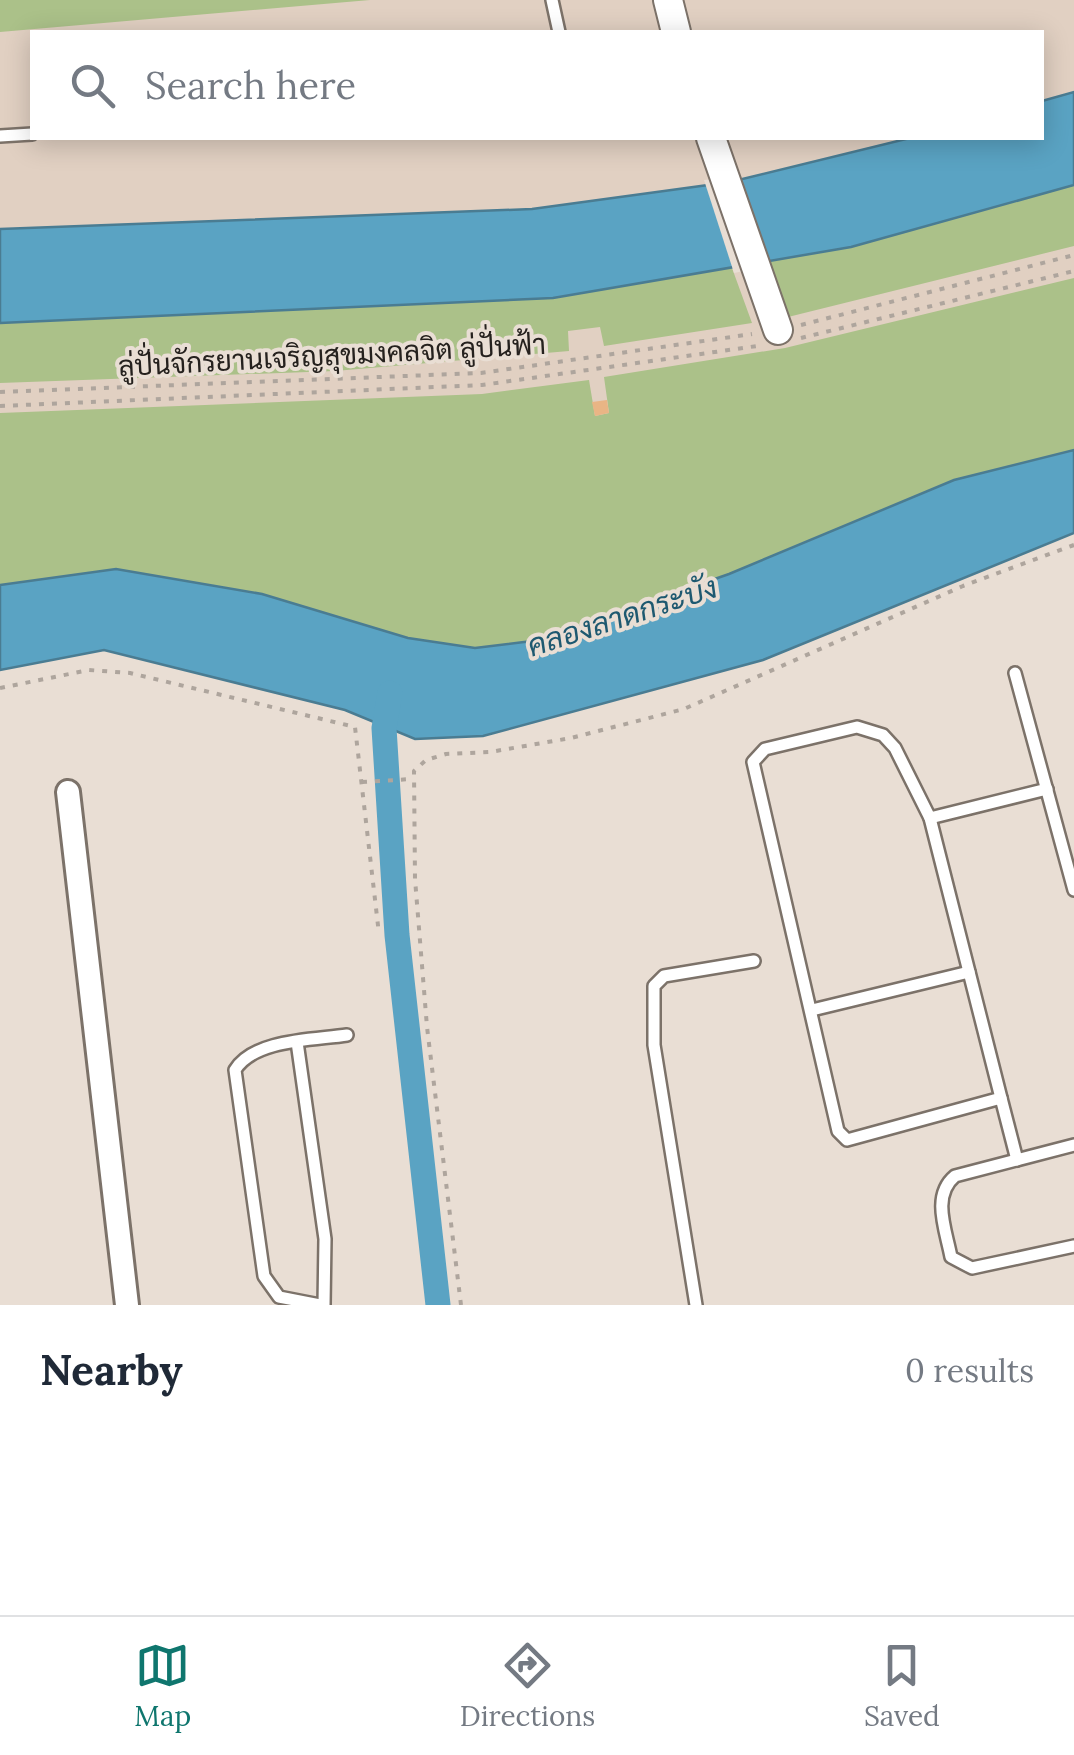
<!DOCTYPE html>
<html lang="en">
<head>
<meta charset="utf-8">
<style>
	:root { --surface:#fff; --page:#f6f6f7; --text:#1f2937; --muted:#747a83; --line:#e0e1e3; --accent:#0f766e }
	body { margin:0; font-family:Lora,Sarabun,serif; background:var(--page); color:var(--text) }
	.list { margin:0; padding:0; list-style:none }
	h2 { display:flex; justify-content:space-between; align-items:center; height:130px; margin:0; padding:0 40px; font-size:42px }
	h2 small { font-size:32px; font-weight:400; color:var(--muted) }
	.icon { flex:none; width:55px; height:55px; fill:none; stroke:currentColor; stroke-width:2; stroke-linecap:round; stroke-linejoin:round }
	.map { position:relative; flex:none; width:1074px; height:1305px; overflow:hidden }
	.search { position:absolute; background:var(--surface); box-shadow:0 5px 25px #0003; left:30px; right:30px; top:30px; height:110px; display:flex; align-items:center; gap:25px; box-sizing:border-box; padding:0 35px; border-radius:0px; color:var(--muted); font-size:38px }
	.sheet { height:310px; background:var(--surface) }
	nav { display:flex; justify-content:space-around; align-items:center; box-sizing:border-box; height:140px; border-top:2px solid var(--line); background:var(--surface); font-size:28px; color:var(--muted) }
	nav a { display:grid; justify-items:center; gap:5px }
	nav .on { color:var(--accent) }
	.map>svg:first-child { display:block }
	.built { fill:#e1d0c2; fill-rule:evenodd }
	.green { fill:#abc189 }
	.water { fill:#5aa3c3; stroke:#4a7c92; stroke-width:2.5 }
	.pier { fill:#e9ded4 }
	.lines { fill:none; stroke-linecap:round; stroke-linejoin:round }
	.canal { stroke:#5aa3c3; stroke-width:25 }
	.building { fill:#e9b585 }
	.service-casing { stroke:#7c7269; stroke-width:16 }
	.minor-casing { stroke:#7c7269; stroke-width:28 }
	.tertiary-casing { stroke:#7c7269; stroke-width:32 }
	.path { stroke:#aea59d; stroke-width:4; stroke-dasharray:5 8; stroke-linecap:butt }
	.service { stroke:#fff; stroke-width:11 }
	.minor { stroke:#fff; stroke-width:22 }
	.tertiary { stroke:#fff; stroke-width:28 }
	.labels { text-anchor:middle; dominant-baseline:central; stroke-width:8; stroke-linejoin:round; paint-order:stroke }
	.street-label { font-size:28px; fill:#25211e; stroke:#e9ded4 }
	.water-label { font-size:30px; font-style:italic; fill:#1e5970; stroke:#e9ded4 }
</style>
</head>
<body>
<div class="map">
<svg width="1074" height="1305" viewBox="0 0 1074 1305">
	<rect width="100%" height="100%" fill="#e9ded4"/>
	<!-- built -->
	<path class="built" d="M0,0h1074v356l-1074,139zM32,32h1010v106h-1010z"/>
	<!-- green -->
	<g class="green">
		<polygon points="0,0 370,0 0,32"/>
		<polygon points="1074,185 1074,246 788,317 767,262 851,247"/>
		<polygon points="732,268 752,323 604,346 600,327 568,331 569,351 335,371 0,383 0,323 553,298"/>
		<polygon points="1074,278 1074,450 954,480 729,574 540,640 475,648 408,638 262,594 116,569 0,585 0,413 482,394 589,380 595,416 609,413 604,377 785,348"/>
	</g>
	<!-- water -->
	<g class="water">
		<polygon points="1074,92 1074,185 851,247 553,298 0,323 0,229 532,209 730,182 910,138 1042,138 1042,101"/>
		<polygon points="1074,450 1074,533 763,660 483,736 415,739 345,710 104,650 0,670 0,585 116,569 262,594 408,638 475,648 540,640 729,574 954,480"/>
	</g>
	<!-- pier -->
	<polygon class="pier" points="729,177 769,266 734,273 704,180"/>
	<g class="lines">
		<!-- canal -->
		<polyline class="canal" points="390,693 384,728 397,935 438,1305"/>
	</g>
	<!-- building -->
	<polygon class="building" points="607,400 609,413 595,416 592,402"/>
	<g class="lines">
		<defs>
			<g id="service">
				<polyline points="552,0 559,32"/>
				<polyline points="0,136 32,134"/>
				<polyline points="1015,673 1074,890"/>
				<polygon points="857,727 883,735 895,748 930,818 1001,1098 847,1140 838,1131 753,762 765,749"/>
				<polyline points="930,818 1047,789"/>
				<polyline points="812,1010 969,972"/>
				<polyline points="297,1042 325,1239 324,1305"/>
				<polyline points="1001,1098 1017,1160"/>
				<path d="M1074,1145l-119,31c-24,20 -9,54 -4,81l21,11 102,-22"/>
				<path d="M320,1305l-41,-8 -15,-21 -29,-206c19,-31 79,-30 112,-35"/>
				<polyline points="696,1305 654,1045 654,986 664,976 754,961"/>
			</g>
			<polyline id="minor" points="68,792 127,1305"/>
			<g id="tertiary">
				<polyline points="668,0 676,32"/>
				<polyline points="711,138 778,330"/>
			</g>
		</defs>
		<!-- service casing -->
		<use href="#service" class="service-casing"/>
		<!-- minor casing -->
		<use href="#minor" class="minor-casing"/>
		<!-- tertiary casing -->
		<use href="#tertiary" class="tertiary-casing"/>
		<!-- path -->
		<g class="path">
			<polyline points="801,325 1074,255"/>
			<polyline points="801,338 1074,271"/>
			<polyline points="0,392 481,373 752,334"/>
			<polyline points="0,406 482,385 757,346"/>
			<polyline points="0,688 89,670 130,673 355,727 379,934"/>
			<polyline points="362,782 412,779"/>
			<polyline points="461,1305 427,1027 415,879 414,771 426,760 446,754 490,752 571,738 684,709 963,586 1074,545"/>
		</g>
		<!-- service -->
		<use href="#service" class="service"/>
		<!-- minor -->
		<use href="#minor" class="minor"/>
		<!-- tertiary -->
		<use href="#tertiary" class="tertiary"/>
	</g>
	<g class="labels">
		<!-- street labels -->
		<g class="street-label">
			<text transform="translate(332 355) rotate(-3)">ลู่ปั่นจักรยานเจริญสุขมงคลจิต ลู่ปั่นฟ้า</text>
		</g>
		<!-- water labels -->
		<g class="water-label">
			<text transform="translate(622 616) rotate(-18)">คลองลาดกระบัง</text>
		</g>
	</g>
</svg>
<div class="search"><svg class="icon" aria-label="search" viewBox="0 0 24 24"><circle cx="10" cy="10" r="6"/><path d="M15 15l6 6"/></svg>Search here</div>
</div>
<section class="sheet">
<h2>Nearby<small>0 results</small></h2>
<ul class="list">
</ul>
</section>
<nav>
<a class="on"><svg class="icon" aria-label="map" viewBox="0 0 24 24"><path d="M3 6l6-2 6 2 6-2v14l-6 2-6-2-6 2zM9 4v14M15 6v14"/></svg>Map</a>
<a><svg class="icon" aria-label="directions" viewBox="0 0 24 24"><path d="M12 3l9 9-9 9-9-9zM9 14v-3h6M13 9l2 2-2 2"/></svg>Directions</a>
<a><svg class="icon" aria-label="saved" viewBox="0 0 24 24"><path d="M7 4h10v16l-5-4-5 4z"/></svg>Saved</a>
</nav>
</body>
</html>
